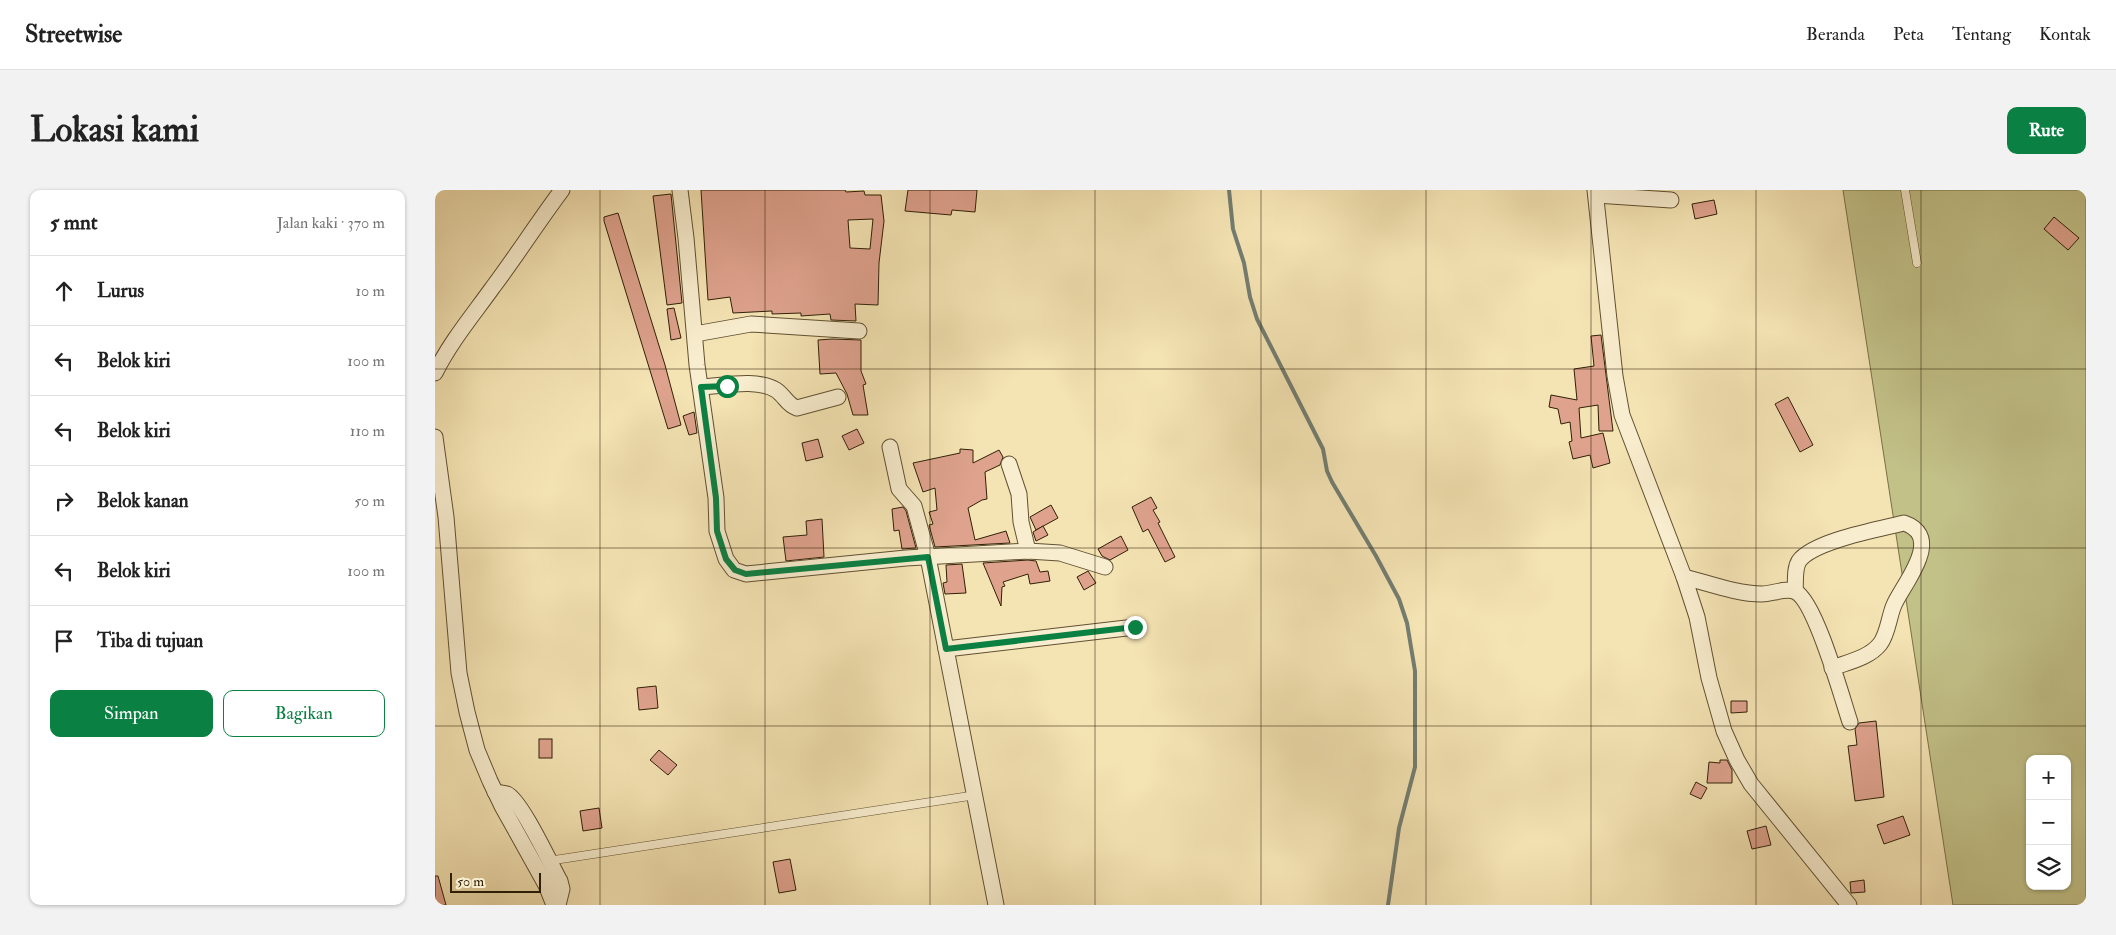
<!DOCTYPE html>
<html lang="id">
<head>
<meta charset="utf-8">
<style>
	:root { --surface:#fff; --page:#f2f2f2; --text:#222; --muted:#767676; --line:#e0e0e0; --accent:#0b8043 }
	body { margin:0; font-family:"IM FELL Double Pica",serif; background:var(--page); color:var(--text) }
	.controls { position:absolute; right:15px; bottom:15px; display:grid; overflow:hidden; border-radius:10px; box-shadow:0 1px 4px #0004 }
	.controls button { width:45px; height:45px; display:grid; place-items:center; padding:0; border:0; border-bottom:1px solid var(--line); background:var(--surface); color:var(--text); font:25px sans-serif }
	.scale { position:absolute; left:15px; bottom:12px; width:91px; box-sizing:border-box; padding-left:5px; border:2px solid #302007; border-top:0; font-size:14px; line-height:18px; white-space:nowrap; color:#302007; -webkit-text-stroke:4px #f8edce; paint-order:stroke }
	.stop { position:absolute; width:15px; height:15px; margin:-11px; border:4px solid #0b8043; border-radius:50%; background:#fff }
	.stop.end { background:#0b8043; border-color:#fff; box-shadow:0 1px 5px #0008 }
	.list { margin:0; padding:0; list-style:none }
	h2 { display:flex; justify-content:space-between; align-items:center; height:65px; margin:0; padding:0 20px; font-size:21px }
	h2 small { font-size:16px; font-weight:400; color:var(--muted) }
	.list li { display:grid; grid-template-columns:32px 1fr auto; gap:15px; align-items:center; box-sizing:border-box; height:70px; padding:0 20px; border-top:1px solid var(--line) }
	.list b { display:block; font-size:19px; white-space:nowrap }
	.list em { font-size:16px; font-style:normal; color:var(--muted) }
	.actions { display:flex; gap:10px; padding:15px 20px }
	.actions a { flex:1; padding:11px 0; border:1px solid var(--accent); border-radius:10px; text-align:center; font-size:18px; color:var(--accent) }
	.actions .main { background:var(--accent); color:#fff }
	.icon { flex:none; width:28px; height:28px; fill:none; stroke:currentColor; stroke-width:2; stroke-linecap:round; stroke-linejoin:round }
	.map { position:relative; flex:none; width:1651px; height:715px; overflow:hidden; border-radius:10px }
	header { display:flex; align-items:center; gap:30px; box-sizing:border-box; height:70px; padding:0 25px; background:var(--surface); border-bottom:1px solid var(--line) }
	header strong { font-size:24px }
	nav { display:flex; gap:28px; margin-inline-start:auto; font-size:18px }
	.intro { display:flex; align-items:center; justify-content:space-between; box-sizing:border-box; height:120px; padding:0 30px }
	h1 { margin:0; font-size:35px }
	.button { padding:12px 22px; border-radius:10px; background:var(--accent); color:#fff; font-size:18px; font-weight:700 }
	main { display:flex; gap:30px; padding:0 30px }
	aside { flex:1; background:var(--surface); border-radius:10px; box-shadow:0 1px 4px #0004 }
	.map>svg:first-child { display:block }
	.green { fill:#c2c188; stroke:#797048; fill-rule:evenodd }
	.lines { fill:none; stroke-linecap:round; stroke-linejoin:round }
	.stream { stroke:#737d71; stroke-width:4 }
	.building { fill:#dea28d; stroke:#302007; fill-rule:evenodd }
	.service-casing { stroke:#615132; stroke-width:9 }
	.minor-casing { stroke:#615132; stroke-width:17 }
	.service { stroke:#f8edce; stroke-width:8 }
	.minor { stroke:#f8edce; stroke-width:15 }
	.route { stroke:#0b8043; stroke-width:6 }
	.grid { fill:none; stroke:#302007; stroke-width:1; stroke-opacity:0.55 }
</style>
</head>
<body>
<header>
<strong>Streetwise</strong>
<nav><a>Beranda</a><a>Peta</a><a>Tentang</a><a>Kontak</a></nav>
</header>
<div class="intro"><h1>Lokasi kami</h1><a class="button">Rute</a></div>
<main>
<aside>
<h2>5 mnt<small>Jalan kaki · 370 m</small></h2>
<ul class="list">
<li><svg class="icon" aria-label="ahead" viewBox="0 0 24 24"><path d="M12 20V5M6 11l6-6 6 6"/></svg><div><b>Lurus</b></div><em>10 m</em></li>
<li><svg class="icon" aria-label="left" viewBox="0 0 24 24"><path d="M17 20v-9H6M10 6l-5 5 5 5"/></svg><div><b>Belok kiri</b></div><em>100 m</em></li>
<li><svg class="icon" aria-label="left" viewBox="0 0 24 24"><path d="M17 20v-9H6M10 6l-5 5 5 5"/></svg><div><b>Belok kiri</b></div><em>110 m</em></li>
<li><svg class="icon" aria-label="right" viewBox="0 0 24 24"><path d="M7 20v-9h11M14 6l5 5-5 5"/></svg><div><b>Belok kanan</b></div><em>50 m</em></li>
<li><svg class="icon" aria-label="left" viewBox="0 0 24 24"><path d="M17 20v-9H6M10 6l-5 5 5 5"/></svg><div><b>Belok kiri</b></div><em>100 m</em></li>
<li><svg class="icon" aria-label="arrive" viewBox="0 0 24 24"><path d="M6 21V4h12l-3 4 3 4H6"/></svg><div><b>Tiba di tujuan</b></div></li>
</ul>
<div class="actions"><a class="main">Simpan</a><a>Bagikan</a></div>
</aside>
<div class="map">
<svg width="1651" height="715" viewBox="0 0 1651 715">
	<rect width="100%" height="100%" fill="#f4e3b3"/>
	<filter id="stains"><feTurbulence type="fractalNoise" baseFrequency=".004" numOctaves="4"/><feColorMatrix values="0 0 0 0 .2 0 0 0 0 .09 0 0 0 0 .02 0 0 0 .5 -.17"/></filter>
	<radialGradient id="worn" r=".72"><stop offset=".6" stop-color="#630" stop-opacity="0"/><stop offset="1" stop-color="#630" stop-opacity=".3"/></radialGradient>
	<!-- green -->
	<path class="green" d="M1408,0h243v715h-133zM1595,569h37v127h-37z"/>
	<g class="lines">
		<!-- stream -->
		<polyline class="stream" points="794,0 798,39 809,73 815,107 822,129 888,259 892,281 897,292 941,366 964,409 972,433 980,481 980,577 964,638 953,715"/>
	</g>
	<!-- building -->
	<g class="building">
		<path d="M266,0h144l1,2 18,-1 1,4h16l3,26 -5,42 -1,42 -23,-1 1,17 -25,-1 -1,-6 -29,2v-3l-29,1v-3l-39,2 -3,-16 -22,3zM438,29l-3,30 -20,-1 -2,-28z"/>
		<polygon points="473,0 542,0 540,22 517,20 516,25 470,21"/>
		<polygon points="236,4 247,113 232,115 218,6"/>
		<polygon points="1279,10 1282,24 1260,29 1257,14"/>
		<polygon points="183,23 230,175 246,235 233,239 169,31 169,27"/>
		<polygon points="1619,27 1644,48 1633,60 1609,39"/>
		<polygon points="239,118 246,148 236,150 232,119"/>
		<polygon points="1166,145 1178,241 1164,241 1163,215 1144,218 1146,248 1168,243 1175,273 1158,278 1155,265 1138,269 1134,252 1137,251 1135,232 1126,234 1123,219 1114,217 1116,205 1142,210 1139,179 1159,176 1156,146"/>
		<polygon points="397,149 426,150 426,181 431,194 428,195 433,225 418,225 412,204 401,183 385,184 383,150"/>
		<polygon points="1353,207 1378,255 1365,262 1340,214"/>
		<polygon points="259,222 262,243 254,245 248,226"/>
		<polygon points="422,239 429,253 414,260 407,246"/>
		<polygon points="383,249 388,267 371,271 367,253"/>
		<polygon points="525,259 538,260 538,273 564,260 568,267 565,275 550,282 552,309 547,310 533,318 540,350 571,341 575,353 500,357 494,335 498,334 494,322 502,320 500,298 488,302 478,273 525,263"/>
		<polygon points="716,307 722,318 718,320 725,332 723,333 740,367 730,372 713,339 708,342 697,317"/>
		<polygon points="616,315 623,328 601,340 595,327"/>
		<polygon points="468,317 471,321 481,358 467,359 464,340 459,341 457,319"/>
		<polygon points="387,329 389,367 351,371 348,347 372,345 371,331"/>
		<polygon points="608,336 613,345 601,351 598,342"/>
		<polygon points="686,346 693,360 675,370 667,366 663,359"/>
		<polygon points="593,370 601,371 605,382 613,381 615,391 595,394 593,384 568,392 570,396 567,397 566,416 548,373"/>
		<polygon points="527,374 531,403 510,404 508,393 512,392 511,375"/>
		<polygon points="653,381 661,393 649,400 642,387"/>
		<polygon points="221,496 223,518 204,520 202,498"/>
		<polygon points="1296,511 1312,511 1312,522 1296,523"/>
		<polygon points="1441,531 1449,607 1420,611 1413,556 1422,555 1420,539 1424,533"/>
		<rect x="104" y="549" width="13" height="19"/>
		<polygon points="224,560 242,575 233,585 215,570"/>
		<polygon points="1285,570 1292,570 1297,580 1297,593 1272,593 1274,572 1285,573"/>
		<polygon points="1261,592 1272,598 1266,609 1255,604"/>
		<polygon points="164,618 167,638 148,641 145,621"/>
		<polygon points="1468,626 1475,645 1449,654 1442,635"/>
		<polygon points="1331,636 1336,655 1317,659 1312,641"/>
		<polygon points="355,669 361,700 344,703 338,672"/>
		<polygon points="0,686 3,686 11,715 0,715"/>
		<polygon points="1429,690 1430,702 1416,703 1415,692"/>
	</g>
	<g class="lines">
		<defs>
			<g id="service">
				<polyline points="1470,0 1482,73"/>
				<polyline points="113,671 541,605"/>
			</g>
			<g id="minor">
				<polyline points="245,0 251,48 262,175 281,308 282,341 291,369 299,380 311,384 471,368 593,361 625,363 670,377"/>
				<polyline points="1160,0 1180,186 1187,225 1249,387 1262,427 1274,488 1289,541 1302,570 1316,594 1414,715"/>
				<polyline points="1161,5 1236,10"/>
				<polyline points="260,144 316,134 424,141"/>
				<path d="M0,183c16,-32 38,-58 58,-86 24,-32 45,-65 69,-97"/>
				<path d="M266,197c22,-1 55,-9 75,3 9,6 11,15 21,18l41,-11"/>
				<polyline points="0,247 11,327 24,483 32,522 42,560 55,591 67,616 111,695 119,715"/>
				<polyline points="455,257 464,299 479,316 493,367 561,715"/>
				<polyline points="574,274 584,304 586,332 593,361"/>
				<path d="M1249,387c24,6 53,17 78,17 10,0 25,-7 34,-2 20,11 46,106 54,130"/>
				<path d="M1360,401c1,-9 -1,-22 4,-30 14,-20 81,-32 105,-38 41,14 -1,61 -10,82 -5,11 -6,29 -14,39 -11,14 -32,18 -48,24"/>
				<polyline points="511,459 700,437"/>
				<path d="M60,602c4,1 9,1 12,2 14,6 44,71 53,87l2,8 -4,16"/>
			</g>
		</defs>
		<!-- service casing -->
		<use href="#service" class="service-casing"/>
		<!-- minor casing -->
		<use href="#minor" class="minor-casing"/>
		<!-- service -->
		<use href="#service" class="service"/>
		<!-- minor -->
		<use href="#minor" class="minor"/>
	</g>
	<g class="lines">
		<!-- route -->
		<polyline class="route" points="292,196 266,197 281,308 282,341 291,369 300,380 311,384 493,367 511,459 700,437"/>
	</g>
	<!-- grid -->
	<path class="grid" d="M165,0v715M330,0v715M495,0v715M660,0v715M826,0v715M991,0v715M1156,0v715M1321,0v715M1486,0v715M0,179h1651M0,358h1651M0,536h1651"/>
	<rect width="100%" height="100%" filter="url(#stains)"/>
	<rect width="100%" height="100%" fill="url(#worn)"/>
</svg>
<div class="controls">
<button>+</button>
<button>−</button>
<button><svg class="icon" aria-label="layers" viewBox="0 0 24 24"><path d="M12 4l9 5-9 5-9-5zM3 14l9 5 9-5"/></svg></button>
</div>
<div class="scale">50 m</div>
<div class="stop" style="left:292px;top:196px"></div>
<div class="stop end" style="left:700px;top:437px"></div>
</div>
</main>
</body>
</html>
